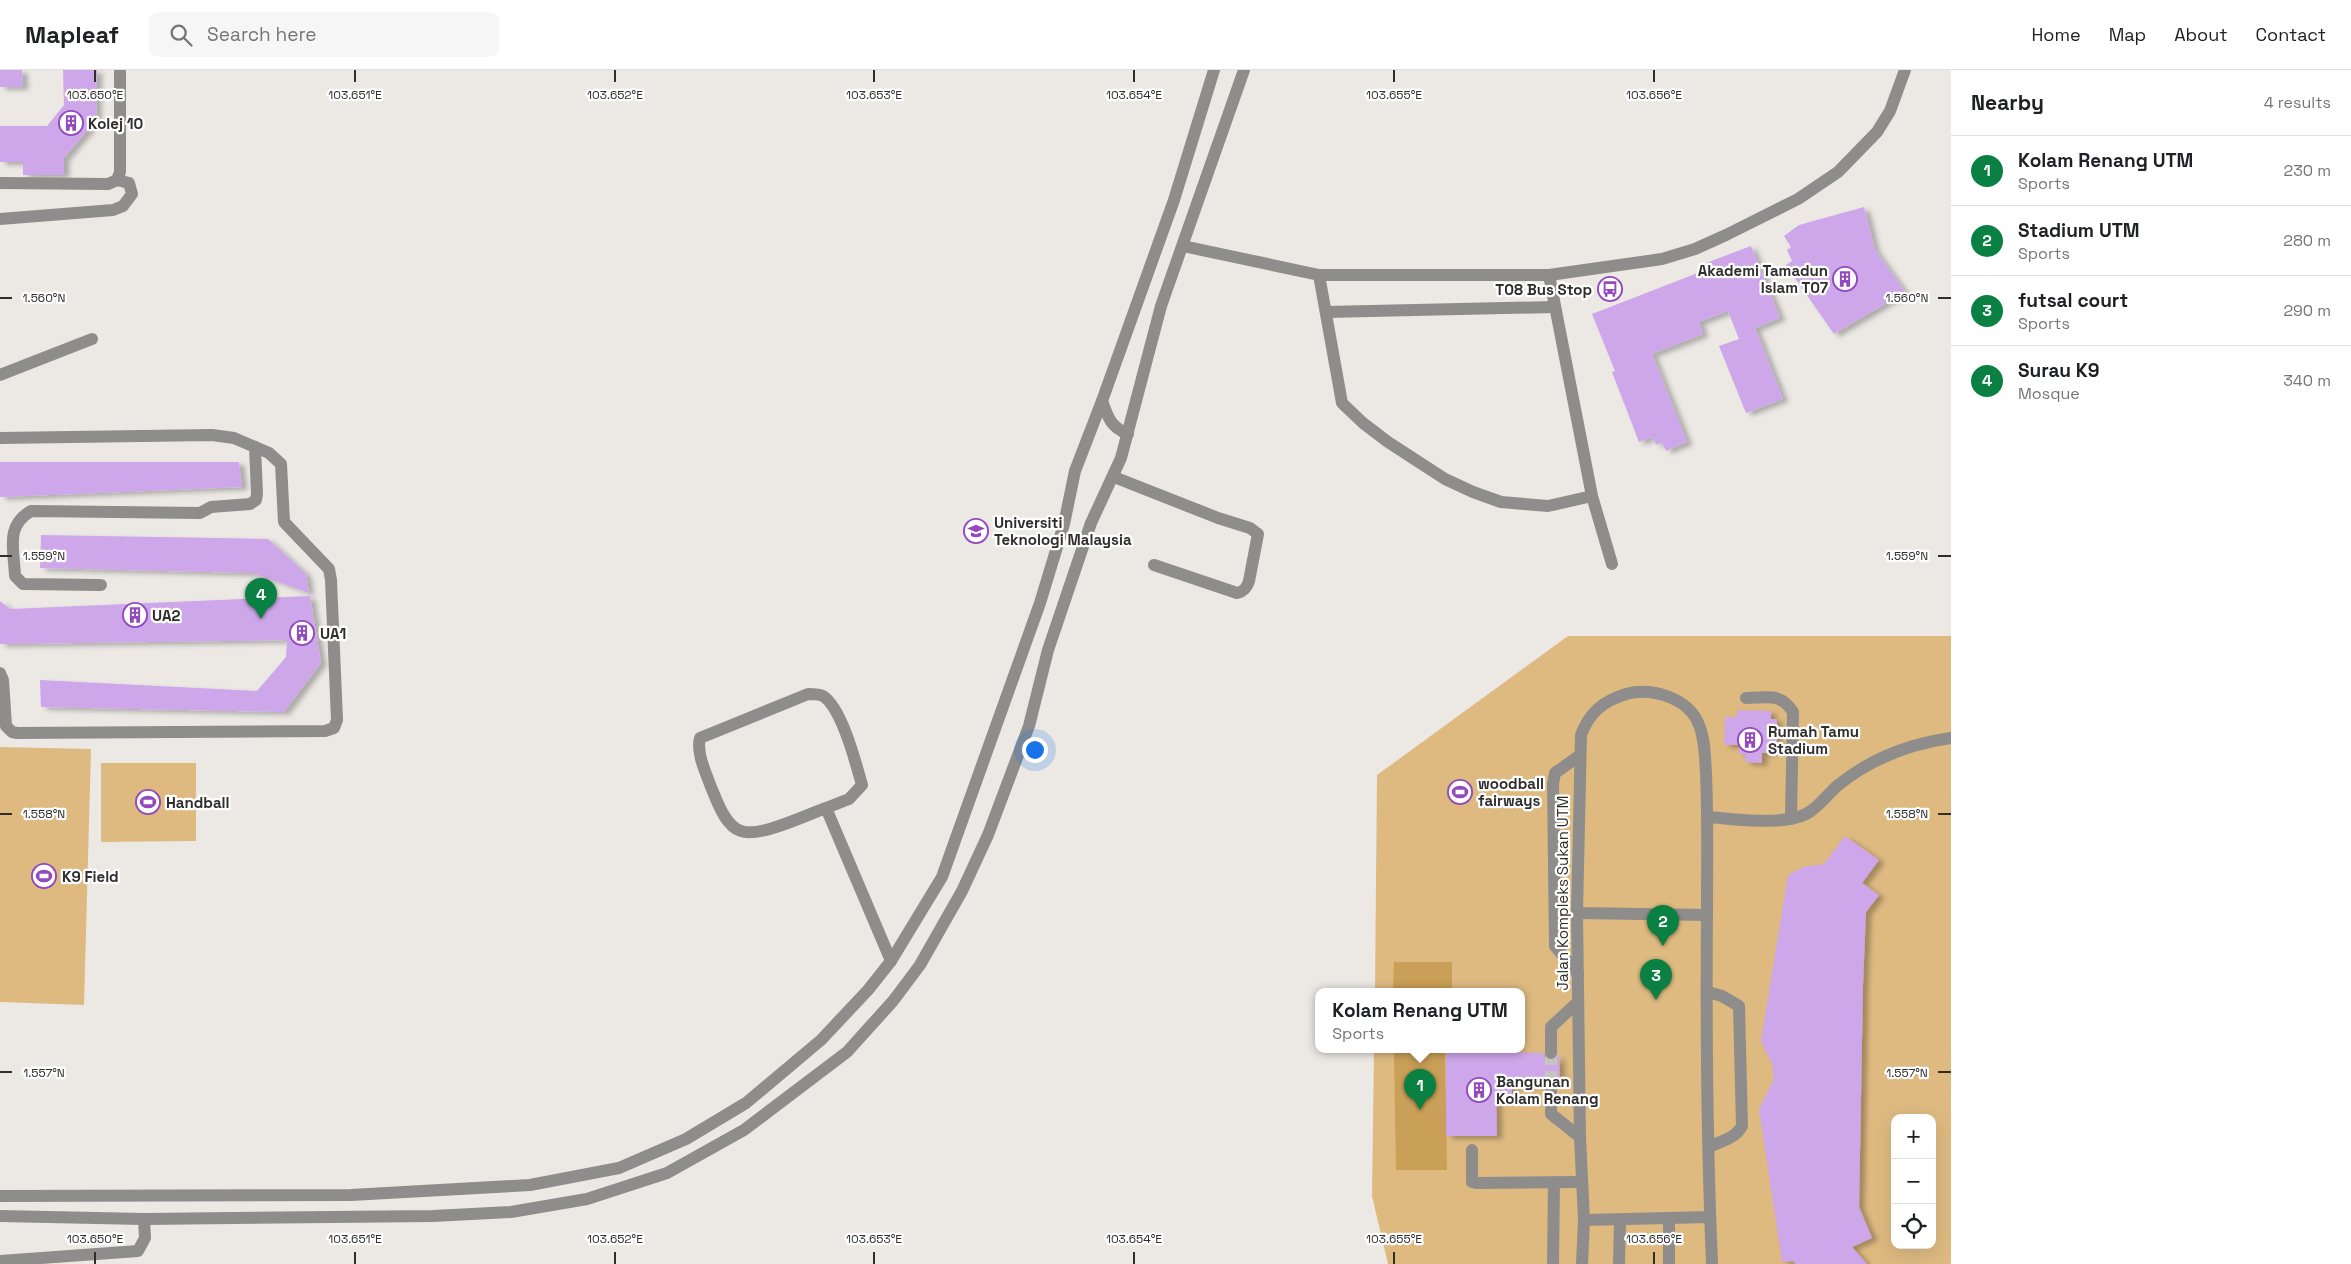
<!DOCTYPE html>
<html lang="en">
<head>
<meta charset="utf-8">
<style>
	:root { --surface:#fff; --page:#f6f6f6; --text:#202124; --muted:#757577; --line:#e0e0e0; --accent:#0b8043 }
	body { margin:0; font-family:"Space Grotesk",sans-serif; background:var(--page); color:var(--text) }
	.controls { position:absolute; right:15px; bottom:15px; display:grid; overflow:hidden; border-radius:10px; box-shadow:0 5px 20px #0002 }
	.controls button { width:45px; height:45px; display:grid; place-items:center; padding:0; border:0; border-bottom:1px solid var(--line); background:var(--surface); color:var(--text); font:25px sans-serif }
	.you { position:absolute; left:1034px; top:679px; width:18px; height:18px; margin:-12px; border:4px solid #fff; border-radius:50%; background:#1a73e8; box-shadow:0 0 0 8px #1a73e833 }
	.badge { display:grid; place-items:center; width:32px; height:32px; border-radius:50%; background:var(--accent); color:#fff; font-size:16px; font-weight:700 }
	.pin { position:absolute; translate:-50% -41px; filter:drop-shadow(0 1px 2px #0008) }
	.pin::after { content:''; position:absolute; top:26px; width:18px; height:15px; background:inherit; clip-path:polygon(0 0,100% 0,50% 100%) }
	.popup { position:absolute; left:1315px; top:918px; width:210px; height:65px; box-sizing:border-box; display:grid; place-content:center; border-radius:10px; background:var(--surface); filter:drop-shadow(0 1px 4px #0005); font-size:16px; white-space:nowrap; color:var(--muted) }
	.popup b { font-size:19px; color:var(--text) }
	.popup::after { content:''; position:absolute; left:50%; top:100%; margin-left:-10px; border:10px solid transparent; border-top-color:var(--surface) }
	.list { margin:0; padding:0; list-style:none }
	h2 { display:flex; justify-content:space-between; align-items:center; height:65px; margin:0; padding:0 20px; font-size:21px }
	h2 small { font-size:16px; font-weight:400; color:var(--muted) }
	.list li { display:grid; grid-template-columns:32px 1fr auto; gap:15px; align-items:center; box-sizing:border-box; height:70px; padding:0 20px; border-top:1px solid var(--line) }
	.list b { display:block; font-size:19px; white-space:nowrap }
	.list p { margin:0; font-size:16px; white-space:nowrap; color:var(--muted) }
	.list em { font-size:16px; font-style:normal; color:var(--muted) }
	.icon { flex:none; width:28px; height:28px; fill:none; stroke:currentColor; stroke-width:2; stroke-linecap:round; stroke-linejoin:round }
	.map { position:relative; flex:none; width:1951px; height:1194px; overflow:hidden }
	header { display:flex; align-items:center; gap:30px; box-sizing:border-box; height:70px; padding:0 25px; background:var(--surface); border-bottom:1px solid var(--line) }
	header strong { font-size:24px }
	nav { display:flex; gap:28px; margin-inline-start:auto; font-size:18px }
	.search { width:350px; height:45px; background:var(--page); display:flex; align-items:center; gap:12px; box-sizing:border-box; padding:0 18px; border-radius:10px; color:var(--muted); font-size:19px }
	main { display:flex }
	aside { flex:1; background:var(--surface) }
	.map>svg:first-child { display:block }
	.green { fill:#deba81; fill-rule:evenodd }
	.water { fill:#ca9f57 }
	.building { fill:#cea6ea; filter:url(#shadow) }
	.lines { fill:none; stroke-linecap:round; stroke-linejoin:round }
	.minor-tunnel { stroke:#c6c4c0; stroke-width:12; stroke-dasharray:12 6; stroke-linecap:butt }
	.minor { stroke:#8e8d8b; stroke-width:12 }
	.ticks { fill:none; stroke:#2f2e2c; stroke-width:2 }
	.labels { text-anchor:middle; dominant-baseline:central; stroke-width:4.5; stroke-linejoin:round; paint-order:stroke }
	.poi-label { font-size:15px; font-weight:bold; fill:#2f2e2c; stroke:#fff; text-anchor:start }
	.street-label { font-size:15px; fill:#2f2e2c; stroke:#fff }
	.ticks-label { font-size:12px; text-anchor:middle; fill:#2f2e2c; stroke:#fff; stroke-width:4.5; stroke-linejoin:round; paint-order:stroke }
</style>
</head>
<body>
<header>
<strong>Mapleaf</strong>
<div class="search"><svg class="icon" aria-label="search" viewBox="0 0 24 24"><circle cx="10" cy="10" r="6"/><path d="M15 15l6 6"/></svg>Search here</div>
<nav><a>Home</a><a>Map</a><a>About</a><a>Contact</a></nav>
</header>
<main>
<div class="map">
<svg width="1951" height="1194" viewBox="0 0 1951 1194">
	<defs>
		<filter id="shadow"><feDropShadow dx="5.5" dy="3" stdDeviation="2.5" flood-color="#0004"/></filter>
	</defs>
	<rect width="100%" height="100%" fill="#ece9e5"/>
	<!-- green -->
	<g class="green">
		<path d="M1568,566h383v628h-563l-16,-68 2,-147h147v-58h-146l2,-216zM1895,1048h37v127h-37z"/>
		<polygon points="0,677 91,679 84,935 0,932"/>
		<polygon points="196,693 196,771 101,772 101,693"/>
	</g>
	<!-- water -->
	<g class="water">
		<polygon points="1394,892 1452,892 1452,921 1393,921"/>
		<polygon points="1394,980 1445,980 1447,1100 1396,1100"/>
	</g>
	<!-- building -->
	<g class="building">
		<polygon points="0,0 22,0 23,17 0,17"/>
		<polygon points="63,0 97,0 96,50 64,88 64,105 23,105 23,92 0,92 0,56 47,56 64,35"/>
		<polygon points="1864,137 1875,180 1905,222 1834,264 1786,195 1792,191 1787,180 1791,177 1784,166 1799,155"/>
		<polygon points="1751,176 1780,248 1755,258 1783,329 1746,343 1719,276 1739,269 1728,241 1699,252 1703,264 1652,284 1687,372 1666,381 1662,372 1656,375 1653,367 1639,372 1612,302 1615,301 1592,244 1708,199 1706,193"/>
		<polygon points="0,392 239,392 242,417 0,427"/>
		<polygon points="41,465 268,469 306,504 309,523 253,503 40,498"/>
		<polygon points="310,526 321,593 284,642 41,637 40,610 257,621 286,587 287,570 0,574 0,531 10,539"/>
		<polygon points="1737,640 1771,641 1771,649 1777,649 1777,675 1770,675 1770,683 1762,683 1762,693 1745,692 1745,684 1739,684 1739,675 1724,675 1725,647 1737,647"/>
		<polygon points="1845,766 1879,790 1862,813 1879,825 1866,842 1863,914 1859,1137 1872,1168 1852,1177 1867,1194 1796,1194 1793,1191 1782,1192 1759,1039 1773,1011 1773,996 1761,971 1788,805 1803,797 1824,794"/>
		<polygon points="1446,979 1512,979 1512,982 1543,983 1544,987 1551,991 1555,990 1559,983 1560,1015 1555,1008 1551,1007 1544,1011 1543,1015 1512,1015 1512,1024 1496,1024 1497,1066 1446,1066"/>
	</g>
	<g class="lines">
		<!-- minor-tunnel -->
		<polyline class="minor-tunnel" points="1551,983 1551,1015"/>
		<!-- minor -->
		<g class="minor">
			<polyline points="0,113 108,114 117,110 120,102 120,0"/>
			<polyline points="0,149 113,140 123,136 132,124 129,113 117,110"/>
			<polyline points="1183,176 1319,205 1549,205 1662,189 1695,179 1726,165 1798,129 1838,102 1877,62 1890,41 1905,0"/>
			<polyline points="1319,205 1342,333 1363,353 1388,372 1445,409 1473,422 1501,432 1548,436 1592,426 1549,205"/>
			<polyline points="1326,242 1554,237"/>
			<polyline points="0,305 92,269"/>
			<path d="M1102,331c6,17 9,26 26,33"/>
			<path d="M0,368l212,-3 22,3 21,9 2,47 -1,6 -6,4 -39,3 -11,6 -169,-2c-26,15 -17,38 -16,65l8,8 78,1"/>
			<path d="M1114,407l104,41 32,10 8,6 -9,47c-2,7 -5,10 -12,12l-83,-28"/>
			<polyline points="1592,426 1612,494"/>
			<polyline points="0,603 3,610 6,656 12,662 17,663 325,661 334,658 337,650 331,510 329,499 284,452 281,394 269,383 255,377"/>
			<path d="M1746,628c22,0 34,-6 47,14l-2,107"/>
			<path d="M826,738c-20,7 -67,30 -85,23 -16,-5 -24,-30 -30,-44 -5,-14 -15,-34 -11,-49l108,-44c6,0 11,0 15,2 19,12 33,68 39,89l-13,14 -23,9 65,153"/>
			<path d="M1708,747c27,2 73,9 98,-3 12,-6 21,-19 31,-28 33,-27 72,-42 114,-48"/>
			<polyline points="1577,843 1707,845"/>
			<polyline points="1578,904 1555,876 1553,714 1555,703 1579,686"/>
			<path d="M1708,922l14,4 17,10 3,120c-6,12 -21,15 -33,21"/>
			<polyline points="1551,983 1551,957 1578,932"/>
			<polyline points="1551,1015 1551,1044 1580,1067"/>
			<polyline points="1472,1080 1472,1112 1476,1113 1582,1112"/>
			<polyline points="0,1126 351,1125 530,1115 619,1098 686,1069 746,1033 821,970 868,920 891,891 942,807 1040,533 1064,454 1075,401 1102,331 1174,130 1214,0"/>
			<polyline points="0,1146 144,1149 433,1146 511,1142 587,1129 667,1103 744,1060 847,982 893,931 920,895 962,821 988,765 1029,656 1048,580 1091,453 1121,388 1161,236 1244,0"/>
			<polyline points="1584,1150 1710,1147"/>
			<polyline points="0,1191 138,1181 145,1168 144,1149"/>
			<polyline points="1553,1194 1554,1112"/>
			<path d="M1582,1194l2,-44 -4,-83 -3,-224 4,-178c8,-22 22,-34 45,-41 26,-7 63,4 73,31 6,14 6,33 7,49 2,45 1,90 1,135 -1,118 0,237 5,355"/>
			<polyline points="1619,1194 1620,1150"/>
			<polyline points="1669,1194 1669,1149"/>
		</g>
	</g>
	<!-- ticks -->
	<path class="ticks" d="M95,0v12M355,0v12M615,0v12M874,0v12M1134,0v12M1394,0v12M1654,0v12M0,228h12M1938,228h13M0,486h12M1938,486h13M0,744h12M1938,744h13M0,1002h12M1938,1002h13M95,1182v12M355,1182v12M615,1182v12M874,1182v12M1134,1182v12M1394,1182v12M1654,1182v12"/>
	<!-- icons -->
	<defs>
		<symbol id="building-ring" viewBox="-11 -11 22 22"><circle r="9.5" fill="#fff" stroke="#924abc" stroke-width="1.5"/><path d="M-4-6H4V6H1V3H-1V6H-4ZM-2.5-4.3h1.7v1.8h-1.7ZM.8-4.3h1.7v1.8H.8ZM-2.5-1h1.7V.8h-1.7ZM.8-1h1.7V.8H.8Z" fill="#924abc"/></symbol>
		<symbol id="bus-ring" viewBox="-11 -11 22 22"><circle r="9.5" fill="#fff" stroke="#924abc" stroke-width="1.5"/><path d="M-5-6H5V4H4V6H2V4H-2V6H-4V4H-5ZM-3.5-4V0h7V-4ZM-3.5 1.2v1.5H-2V1.2ZM2 1.2v1.5H3.5V1.2Z" fill="#924abc"/></symbol>
		<symbol id="university-ring" viewBox="-11 -11 22 22"><circle r="9.5" fill="#fff" stroke="#924abc" stroke-width="1.5"/><path d="M0-5L7-2L0 1L-7-2ZM-4 1L0 2.5L4 1V4Q0 6-4 4Z" fill="#924abc"/></symbol>
		<symbol id="stadium-ring" viewBox="-11 -11 22 22"><circle r="9.5" fill="#fff" stroke="#924abc" stroke-width="1.5"/><path d="M0-5a6.5 5 0 1 0 0 10a6.5 5 0 1 0 0-10ZM-3.5-1.8h7v3.6h-7Z" fill="#924abc"/></symbol>
	</defs>
	<g fill-rule="evenodd">
		<use href="#building-ring" x="57" y="39" width="28" height="28"/>
		<use href="#building-ring" x="1831" y="195" width="28" height="28"/>
		<use href="#bus-ring" x="1596" y="205" width="28" height="28"/>
		<use href="#university-ring" x="962" y="447" width="28" height="28"/>
		<use href="#building-ring" x="121" y="531" width="28" height="28"/>
		<use href="#building-ring" x="288" y="549" width="28" height="28"/>
		<use href="#building-ring" x="1736" y="656" width="28" height="28"/>
		<use href="#stadium-ring" x="1446" y="708" width="28" height="28"/>
		<use href="#stadium-ring" x="134" y="718" width="28" height="28"/>
		<use href="#stadium-ring" x="30" y="792" width="28" height="28"/>
		<use href="#building-ring" x="1465" y="1006" width="28" height="28"/>
	</g>
	<g class="labels">
		<!-- poi labels -->
		<g class="poi-label">
			<text x="88" y="53">Kolej 10</text>
			<text x="1828" y="200" text-anchor="end">Akademi Tamadun<tspan x="1828" dy="17">Islam T07</tspan></text>
			<text x="1592" y="219" text-anchor="end">T08 Bus Stop</text>
			<text x="994" y="452">Universiti<tspan x="994" dy="17">Teknologi Malaysia</tspan></text>
			<text x="152" y="545">UA2</text>
			<text x="320" y="563">UA1</text>
			<text x="1768" y="661">Rumah Tamu<tspan x="1768" dy="17">Stadium</tspan></text>
			<text x="1478" y="713">woodball<tspan x="1478" dy="17">fairways</tspan></text>
			<text x="166" y="732">Handball</text>
			<text x="62" y="806">K9 Field</text>
			<text x="1496" y="1011">Bangunan<tspan x="1496" dy="17">Kolam Renang</tspan></text>
		</g>
		<!-- street labels -->
		<g class="street-label">
			<text transform="translate(1562 823) rotate(-90)">Jalan Kompleks Sukan UTM</text>
		</g>
	</g>
	<g class="ticks-label">
		<text x="95" y="29">103.650°E</text>
		<text x="355" y="29">103.651°E</text>
		<text x="615" y="29">103.652°E</text>
		<text x="874" y="29">103.653°E</text>
		<text x="1134" y="29">103.654°E</text>
		<text x="1394" y="29">103.655°E</text>
		<text x="1654" y="29">103.656°E</text>
		<text x="44" y="232">1.560°N</text>
		<text x="1907" y="232">1.560°N</text>
		<text x="44" y="490">1.559°N</text>
		<text x="1907" y="490">1.559°N</text>
		<text x="44" y="748">1.558°N</text>
		<text x="1907" y="748">1.558°N</text>
		<text x="44" y="1007">1.557°N</text>
		<text x="1907" y="1007">1.557°N</text>
		<text x="95" y="1173">103.650°E</text>
		<text x="355" y="1173">103.651°E</text>
		<text x="615" y="1173">103.652°E</text>
		<text x="874" y="1173">103.653°E</text>
		<text x="1134" y="1173">103.654°E</text>
		<text x="1394" y="1173">103.655°E</text>
		<text x="1654" y="1173">103.656°E</text>
	</g>
</svg>
<div class="controls">
<button>+</button>
<button>−</button>
<button><svg class="icon" aria-label="locate" viewBox="0 0 24 24"><circle cx="12" cy="12" r="6"/><path d="M12 2v4M12 18v4M2 12h4M18 12h4"/></svg></button>
</div>
<div class="you"></div>
<div class="pin badge" style="left:1420px;top:1040px">1</div>
<div class="popup"><b>Kolam Renang UTM</b>Sports</div>
<div class="pin badge" style="left:1663px;top:876px">2</div>
<div class="pin badge" style="left:1656px;top:930px">3</div>
<div class="pin badge" style="left:261px;top:549px">4</div>
</div>
<aside>
<h2>Nearby<small>4 results</small></h2>
<ul class="list">
<li><span class="badge">1</span><div><b>Kolam Renang UTM</b><p>Sports</p></div><em>230 m</em></li>
<li><span class="badge">2</span><div><b>Stadium UTM</b><p>Sports</p></div><em>280 m</em></li>
<li><span class="badge">3</span><div><b>futsal court</b><p>Sports</p></div><em>290 m</em></li>
<li><span class="badge">4</span><div><b>Surau K9</b><p>Mosque</p></div><em>340 m</em></li>
</ul>
</aside>
</main>
</body>
</html>
